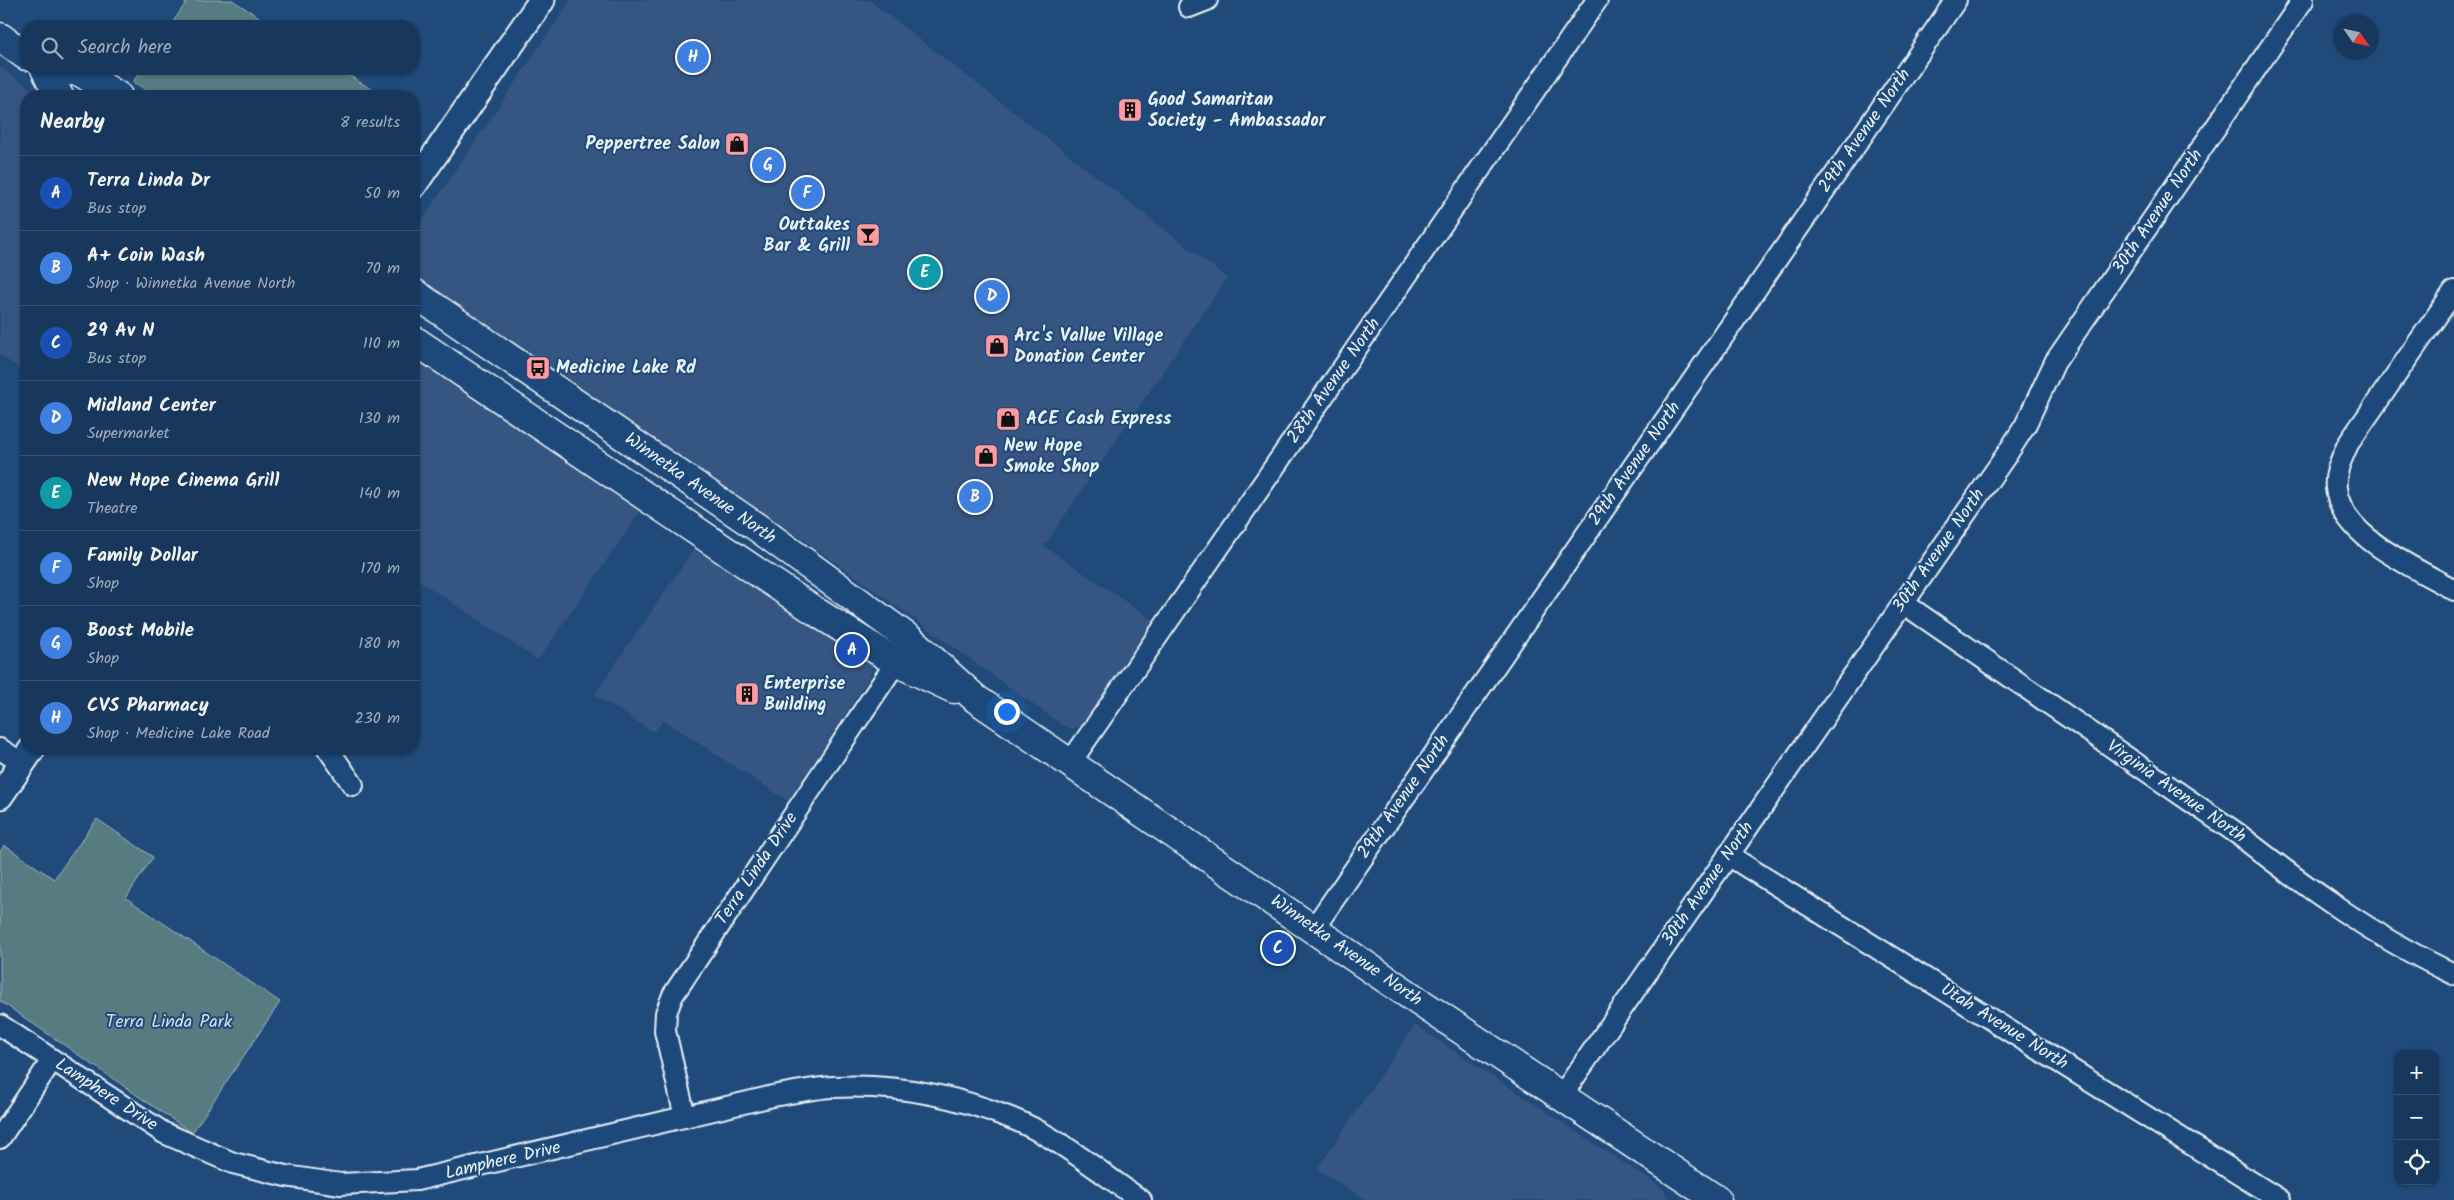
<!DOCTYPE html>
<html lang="en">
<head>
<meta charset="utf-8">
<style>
	:root { --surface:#17385c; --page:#203f62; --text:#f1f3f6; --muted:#9eacbb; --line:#365272; --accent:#95b2f1 }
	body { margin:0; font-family:Kalam,sans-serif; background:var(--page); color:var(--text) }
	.controls { position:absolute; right:15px; bottom:15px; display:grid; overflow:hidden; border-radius:10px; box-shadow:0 1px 4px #0004 }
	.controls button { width:45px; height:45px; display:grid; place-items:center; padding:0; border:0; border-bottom:1px solid var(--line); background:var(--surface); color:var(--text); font:25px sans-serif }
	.compass { position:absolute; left:2334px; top:15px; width:45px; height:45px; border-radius:50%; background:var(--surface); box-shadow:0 1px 4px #0004; rotate:124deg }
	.you { position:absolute; left:1006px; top:711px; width:18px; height:18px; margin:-12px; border:4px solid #fff; border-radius:50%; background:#1a73e8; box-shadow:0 0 0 8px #1a73e833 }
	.badge { display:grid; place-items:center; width:32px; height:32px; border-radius:50%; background:var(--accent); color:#fff; font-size:16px; font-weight:700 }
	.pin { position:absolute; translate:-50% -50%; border:2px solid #fff; box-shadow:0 1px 5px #0006 }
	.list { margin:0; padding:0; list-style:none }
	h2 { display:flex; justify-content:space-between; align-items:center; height:65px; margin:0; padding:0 20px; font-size:21px }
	h2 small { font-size:16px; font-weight:400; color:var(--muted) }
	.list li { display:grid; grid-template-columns:32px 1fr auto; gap:15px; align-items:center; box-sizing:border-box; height:75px; padding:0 20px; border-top:1px solid var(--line) }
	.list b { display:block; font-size:19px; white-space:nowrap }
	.list p { margin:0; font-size:16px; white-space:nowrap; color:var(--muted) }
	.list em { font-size:16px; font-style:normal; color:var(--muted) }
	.icon { flex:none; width:28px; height:28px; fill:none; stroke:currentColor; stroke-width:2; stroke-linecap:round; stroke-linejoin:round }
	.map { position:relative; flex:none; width:2454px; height:1200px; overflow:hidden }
	.search { position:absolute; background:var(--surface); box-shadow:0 1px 4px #0004; left:20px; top:20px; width:400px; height:55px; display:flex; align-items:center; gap:12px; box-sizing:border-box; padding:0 18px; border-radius:20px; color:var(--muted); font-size:19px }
	.panel { position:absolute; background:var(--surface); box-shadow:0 1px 4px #0004; left:20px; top:90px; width:400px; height:665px; border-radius:20px }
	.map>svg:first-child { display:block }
	.built { fill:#365683 }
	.green { fill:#577c81; stroke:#a0b6bc }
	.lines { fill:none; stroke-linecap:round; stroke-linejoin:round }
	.minor-casing { stroke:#e8f1f8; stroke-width:24 }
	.tertiary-casing { stroke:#e8f1f8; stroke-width:29 }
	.secondary-casing { stroke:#e8f1f8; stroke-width:31 }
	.minor { stroke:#1f4a7a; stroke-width:20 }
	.tertiary { stroke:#1f4a7a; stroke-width:25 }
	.secondary { stroke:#1f4a7a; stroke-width:28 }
	.labels { text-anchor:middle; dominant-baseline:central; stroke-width:4; stroke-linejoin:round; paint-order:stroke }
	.poi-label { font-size:18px; font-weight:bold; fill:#e8f1f8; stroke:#1f4a7a; text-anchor:start }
	.street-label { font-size:18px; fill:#e8f1f8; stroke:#1f4a7a }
	.park-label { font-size:18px; fill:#d2dfe6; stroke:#1f4a7a }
</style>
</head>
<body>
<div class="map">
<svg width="2454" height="1200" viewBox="0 0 2454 1200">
	<rect width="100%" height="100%" fill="#1f4a7a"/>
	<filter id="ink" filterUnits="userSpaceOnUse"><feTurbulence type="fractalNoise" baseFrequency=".02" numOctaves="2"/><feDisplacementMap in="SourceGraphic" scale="10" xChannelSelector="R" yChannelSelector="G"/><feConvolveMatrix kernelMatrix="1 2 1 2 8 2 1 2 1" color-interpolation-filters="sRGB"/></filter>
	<g filter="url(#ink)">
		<!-- built -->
		<g class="built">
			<polygon points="571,0 869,0 1227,278 1044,546 1154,621 1081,725 1072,729 1062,725 835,562 414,276 414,232"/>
			<polygon points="0,67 41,96 26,96 26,373 0,355"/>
			<polygon points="414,358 489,405 642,509 538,660 414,577 414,521 421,510 414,506"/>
			<polygon points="694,549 871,661 872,669 869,678 788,801 663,720 654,732 594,695"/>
			<polygon points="1415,1025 1665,1190 1668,1200 1366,1200 1317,1169"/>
		</g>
		<!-- green -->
		<g class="green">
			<polygon points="188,0 232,0 273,26 170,26"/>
			<polygon points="142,69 339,69 382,96 156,96 133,82"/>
			<polygon points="97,819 153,857 126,898 280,1002 192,1133 0,1001 0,852 4,845 54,879"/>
		</g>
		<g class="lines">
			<defs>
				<g id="minor">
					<polyline points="1189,7 1207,0"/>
					<path d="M2454,291l-106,153c-6,14 -14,29 -12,44 5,50 79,79 118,102"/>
					<path d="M1903,603l335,231c67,53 138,104 216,140"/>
					<polyline points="0,749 22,763"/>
					<polyline points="328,749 353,785"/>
					<polyline points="1070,763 1597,0"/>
					<polyline points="1728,855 2280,1200"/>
					<polyline points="1314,928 1956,0"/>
					<path d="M0,1025l164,108 69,30 53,13 55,8 76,-4 356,-84c19,-3 40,-8 60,-9 59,-3 120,8 175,30 48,18 91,55 133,83"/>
					<polyline points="1562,1095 2007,454 2025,426 2055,362 2303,0"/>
					<polyline points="685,1117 665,1031 666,1013 673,995 903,652"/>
					<polyline points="0,1138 52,1060"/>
				</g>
				<g id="tertiary">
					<polyline points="414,185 542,0"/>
					<polyline points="0,796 32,749"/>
				</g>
				<g id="secondary">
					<polyline points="0,37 26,56"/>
					<polyline points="45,69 59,96"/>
					<polyline points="46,69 80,72 118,96"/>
					<polyline points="414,293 758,528 911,640 976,699 1421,1003 1717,1200"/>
					<polyline points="414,340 818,613 896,662 954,689"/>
				</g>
			</defs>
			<!-- minor casing -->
			<use href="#minor" class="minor-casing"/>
			<!-- tertiary casing -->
			<use href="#tertiary" class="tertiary-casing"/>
			<!-- secondary casing -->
			<use href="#secondary" class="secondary-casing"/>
			<!-- minor -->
			<use href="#minor" class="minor"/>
			<!-- tertiary -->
			<use href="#tertiary" class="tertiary"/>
			<!-- secondary -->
			<use href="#secondary" class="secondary"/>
		</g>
	</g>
	<!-- icons -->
	<defs>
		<symbol id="building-square" viewBox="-11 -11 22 22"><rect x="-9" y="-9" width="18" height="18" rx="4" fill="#ff9aa2" stroke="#1f4a7a"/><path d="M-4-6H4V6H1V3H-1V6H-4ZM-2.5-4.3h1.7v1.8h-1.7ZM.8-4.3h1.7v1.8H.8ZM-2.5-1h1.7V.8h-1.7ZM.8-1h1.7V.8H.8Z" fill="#111"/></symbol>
		<symbol id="shop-square" viewBox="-11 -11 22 22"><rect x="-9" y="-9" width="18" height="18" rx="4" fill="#ff9aa2" stroke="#1f4a7a"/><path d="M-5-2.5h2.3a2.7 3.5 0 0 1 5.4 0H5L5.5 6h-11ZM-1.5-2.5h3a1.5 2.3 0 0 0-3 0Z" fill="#111"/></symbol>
		<symbol id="bar-square" viewBox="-11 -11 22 22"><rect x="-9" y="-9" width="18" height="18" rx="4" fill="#ff9aa2" stroke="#1f4a7a"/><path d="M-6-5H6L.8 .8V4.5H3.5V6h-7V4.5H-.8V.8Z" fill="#111"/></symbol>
		<symbol id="bus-square" viewBox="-11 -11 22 22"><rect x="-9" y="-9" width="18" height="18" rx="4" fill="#ff9aa2" stroke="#1f4a7a"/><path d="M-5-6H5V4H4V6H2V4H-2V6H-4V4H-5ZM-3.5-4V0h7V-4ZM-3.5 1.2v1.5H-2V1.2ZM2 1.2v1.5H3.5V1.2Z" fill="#111"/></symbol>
	</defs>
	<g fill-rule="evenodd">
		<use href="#building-square" x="1116" y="96" width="28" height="28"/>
		<use href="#shop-square" x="723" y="130" width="28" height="28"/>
		<use href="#bar-square" x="854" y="221" width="28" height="28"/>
		<use href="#shop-square" x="983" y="332" width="28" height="28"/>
		<use href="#bus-square" x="524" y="354" width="28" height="28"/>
		<use href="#shop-square" x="994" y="405" width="28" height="28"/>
		<use href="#shop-square" x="972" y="442" width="28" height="28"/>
		<use href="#building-square" x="733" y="680" width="28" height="28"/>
	</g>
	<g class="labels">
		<!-- poi labels -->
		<g class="poi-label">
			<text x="1148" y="100">Good Samaritan<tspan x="1148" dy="21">Society - Ambassador</tspan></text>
			<text x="720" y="144" text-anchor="end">Peppertree Salon</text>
			<text x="850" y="225" text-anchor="end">Outtakes<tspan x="850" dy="21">Bar &amp; Grill</tspan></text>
			<text x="1014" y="336">Arc's Vallue Village<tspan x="1014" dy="21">Donation Center</tspan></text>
			<text x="556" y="368">Medicine Lake Rd</text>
			<text x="1026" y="419">ACE Cash Express</text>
			<text x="1004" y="446">New Hope<tspan x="1004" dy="21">Smoke Shop</tspan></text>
			<text x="764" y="684">Enterprise<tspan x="764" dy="21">Building</tspan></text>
		</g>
		<!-- street labels -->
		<g class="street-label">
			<text transform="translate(1865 131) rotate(-55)">29th Avenue North</text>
			<text transform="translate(2158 212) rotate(-56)">30th Avenue North</text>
			<text transform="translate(1334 381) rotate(-55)">28th Avenue North</text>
			<text transform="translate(1635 464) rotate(-55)">29th Avenue North</text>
			<text transform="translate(700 489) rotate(35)">Winnetka Avenue North</text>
			<text transform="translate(1939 551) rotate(-55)">30th Avenue North</text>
			<text transform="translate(2176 792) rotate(35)">Virginia Avenue North</text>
			<text transform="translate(1404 797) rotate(-55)">29th Avenue North</text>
			<text transform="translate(757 869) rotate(-56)">Terra Linda Drive</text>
			<text transform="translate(1708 884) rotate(-55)">30th Avenue North</text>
			<text transform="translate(1346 951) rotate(35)">Winnetka Avenue North</text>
			<text transform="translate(2004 1027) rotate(32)">Utah Avenue North</text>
			<text transform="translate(106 1095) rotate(33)">Lamphere Drive</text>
			<text transform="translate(503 1161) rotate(-13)">Lamphere Drive</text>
		</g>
		<!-- park labels -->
		<g class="park-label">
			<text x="169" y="1022">Terra Linda Park</text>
		</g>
	</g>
</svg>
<div class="controls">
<button>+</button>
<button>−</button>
<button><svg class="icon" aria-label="locate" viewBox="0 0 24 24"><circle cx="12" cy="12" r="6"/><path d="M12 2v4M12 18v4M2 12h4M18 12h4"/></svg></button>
</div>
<svg class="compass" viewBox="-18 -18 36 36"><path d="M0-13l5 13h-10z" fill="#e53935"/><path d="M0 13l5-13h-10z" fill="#9eacbb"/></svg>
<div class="you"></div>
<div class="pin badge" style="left:852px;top:650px;background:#1a4fb4">A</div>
<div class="pin badge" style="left:975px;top:497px;background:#3f7fe0">B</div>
<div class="pin badge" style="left:1278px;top:948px;background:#1a4fb4">C</div>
<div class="pin badge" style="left:992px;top:296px;background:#3f7fe0">D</div>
<div class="pin badge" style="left:925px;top:272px;background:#0f9aa8">E</div>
<div class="pin badge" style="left:807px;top:193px;background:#3f7fe0">F</div>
<div class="pin badge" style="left:768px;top:165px;background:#3f7fe0">G</div>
<div class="pin badge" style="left:693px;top:57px;background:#3f7fe0">H</div>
<div class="search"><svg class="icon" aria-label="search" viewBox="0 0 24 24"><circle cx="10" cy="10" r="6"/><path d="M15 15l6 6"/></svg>Search here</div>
<section class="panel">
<h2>Nearby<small>8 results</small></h2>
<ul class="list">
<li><span class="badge" style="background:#1a4fb4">A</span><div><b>Terra Linda Dr</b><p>Bus stop</p></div><em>50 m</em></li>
<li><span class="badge" style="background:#3f7fe0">B</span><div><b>A+ Coin Wash</b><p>Shop · Winnetka Avenue North</p></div><em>70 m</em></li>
<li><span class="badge" style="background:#1a4fb4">C</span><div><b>29 Av N</b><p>Bus stop</p></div><em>110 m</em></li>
<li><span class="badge" style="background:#3f7fe0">D</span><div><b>Midland Center</b><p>Supermarket</p></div><em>130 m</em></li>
<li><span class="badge" style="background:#0f9aa8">E</span><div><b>New Hope Cinema Grill</b><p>Theatre</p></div><em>140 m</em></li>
<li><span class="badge" style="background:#3f7fe0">F</span><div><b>Family Dollar</b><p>Shop</p></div><em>170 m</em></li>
<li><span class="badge" style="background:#3f7fe0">G</span><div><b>Boost Mobile</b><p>Shop</p></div><em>180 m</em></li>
<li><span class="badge" style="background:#3f7fe0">H</span><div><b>CVS Pharmacy</b><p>Shop · Medicine Lake Road</p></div><em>230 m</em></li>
</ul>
</section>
</div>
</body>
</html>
